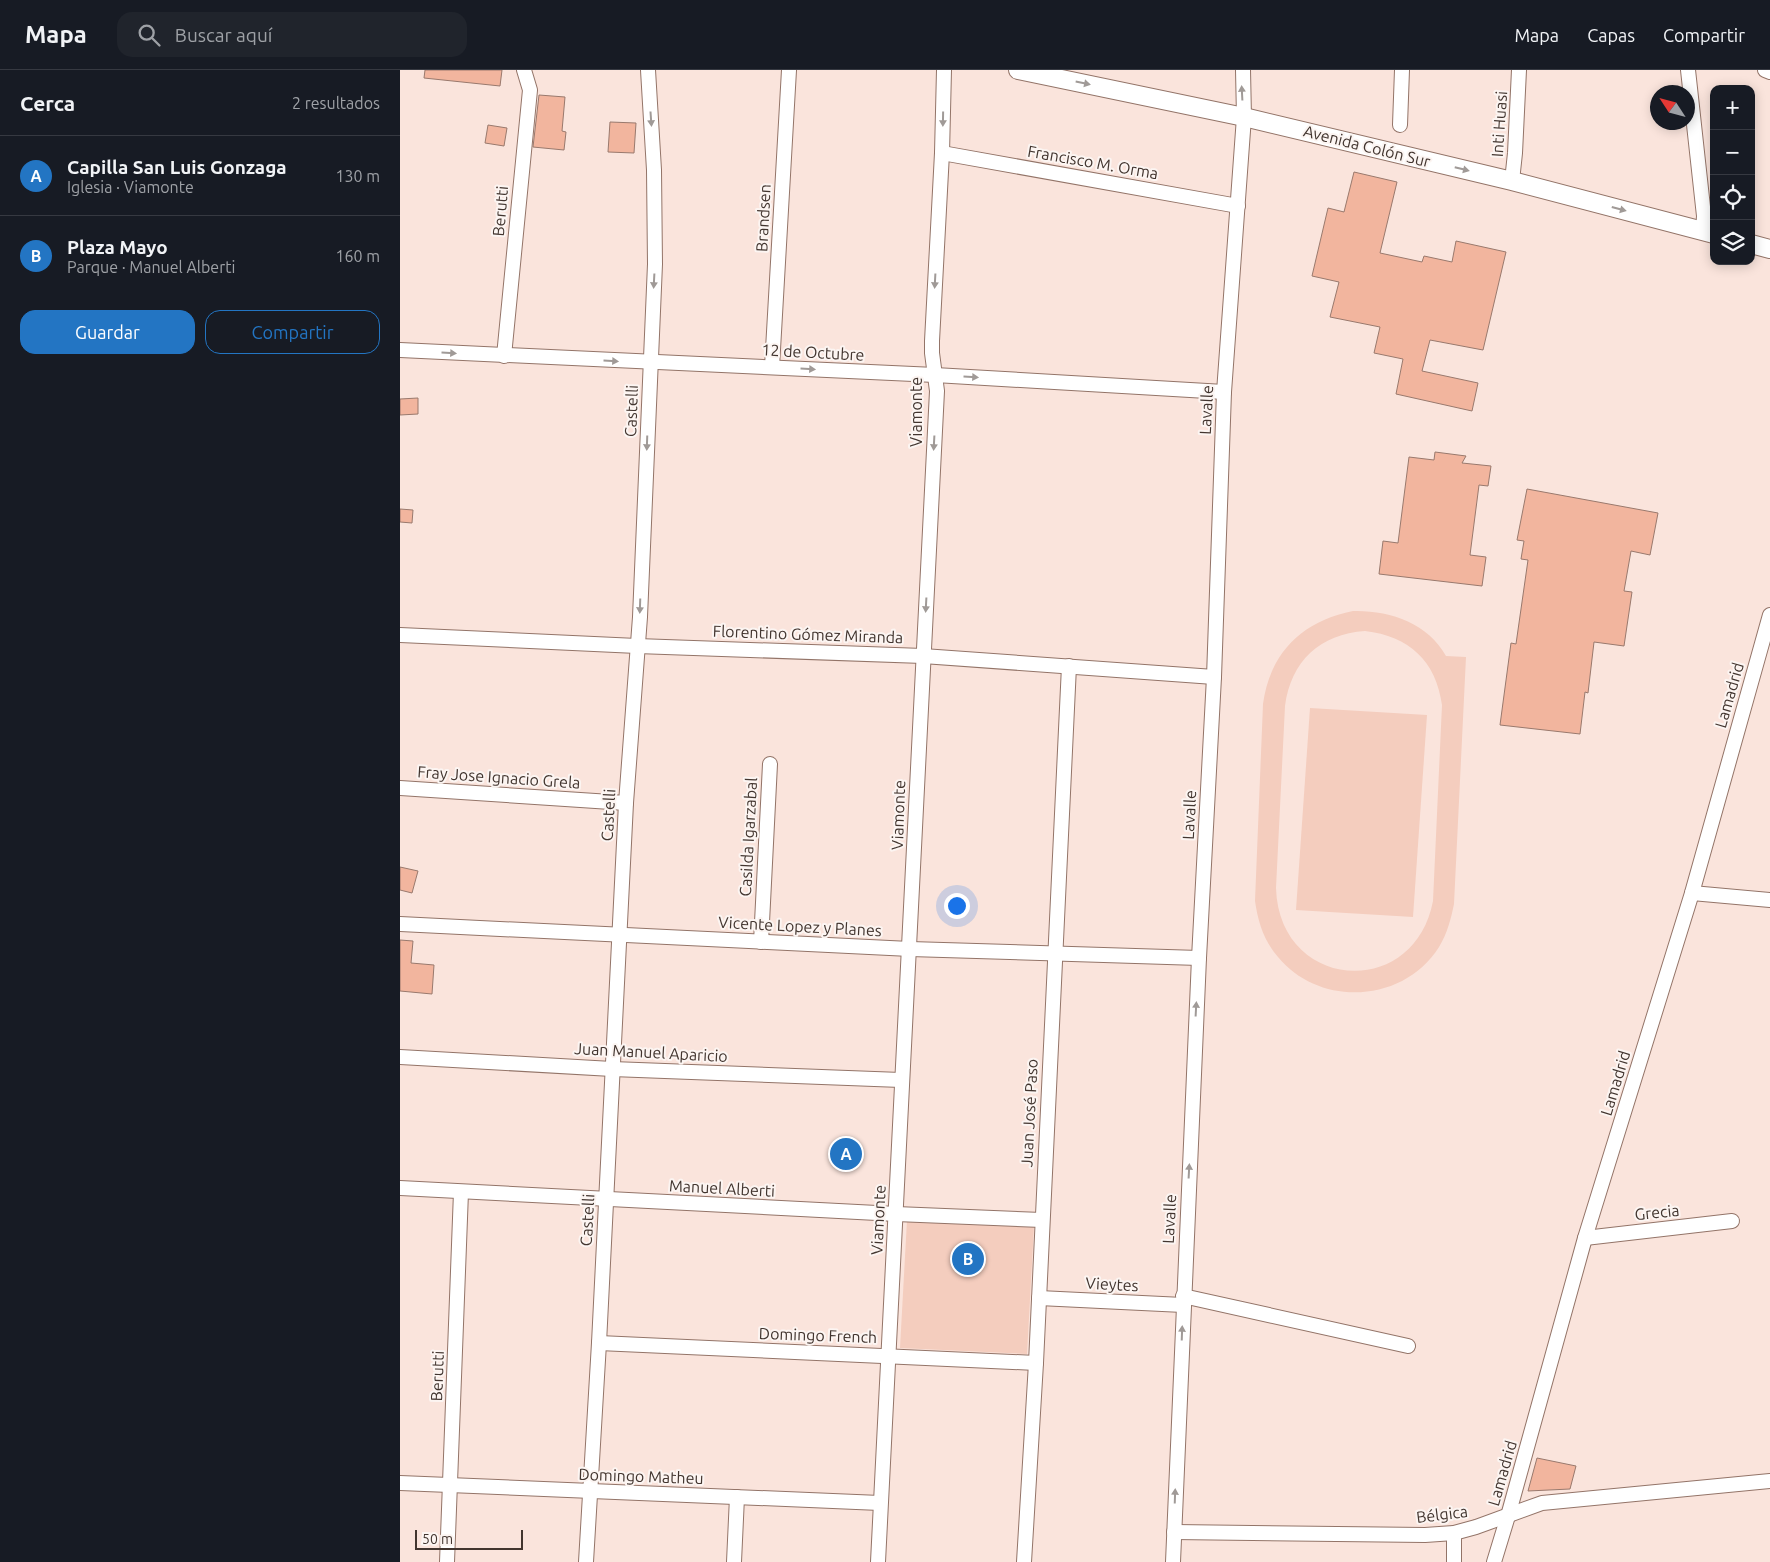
<!DOCTYPE html>
<html lang="es">
<head>
<meta charset="utf-8">
<style>
	:root { --surface:#171b24; --page:#20242c; --text:#f1f3f6; --muted:#9ea1a6; --line:#363941; --accent:#2375c3 }
	body { margin:0; font-family:Ubuntu,sans-serif; background:var(--page); color:var(--text) }
	.controls { position:absolute; right:15px; top:15px; display:grid; overflow:hidden; border-radius:10px; box-shadow:0 2px 12px #0003 }
	.controls button { width:45px; height:45px; display:grid; place-items:center; padding:0; border:0; border-bottom:1px solid var(--line); background:var(--surface); color:var(--text); font:25px sans-serif }
	.compass { position:absolute; left:1250px; top:15px; width:45px; height:45px; border-radius:50%; background:var(--surface); box-shadow:0 2px 12px #0003; rotate:306deg }
	.scale { position:absolute; left:15px; bottom:12px; width:108px; box-sizing:border-box; padding-left:5px; border:2px solid #42352f; border-top:0; font-size:14px; line-height:18px; white-space:nowrap; color:#42352f; -webkit-text-stroke:4px #fcf5f2; paint-order:stroke }
	.you { position:absolute; left:556px; top:835px; width:18px; height:18px; margin:-12px; border:4px solid #fff; border-radius:50%; background:#1a73e8; box-shadow:0 0 0 8px #1a73e833 }
	.badge { display:grid; place-items:center; width:32px; height:32px; border-radius:50%; background:var(--accent); color:#fff; font-size:16px; font-weight:700 }
	.pin { position:absolute; translate:-50% -50%; border:2px solid #fff; box-shadow:0 1px 5px #0006 }
	.list { margin:0; padding:0; list-style:none }
	h2 { display:flex; justify-content:space-between; align-items:center; height:65px; margin:0; padding:0 20px; font-size:21px }
	h2 small { font-size:16px; font-weight:400; color:var(--muted) }
	.list li { display:grid; grid-template-columns:32px 1fr auto; gap:15px; align-items:center; box-sizing:border-box; height:80px; padding:0 20px; border-top:1px solid var(--line) }
	.list b { display:block; font-size:19px; white-space:nowrap }
	.list p { margin:0; font-size:16px; white-space:nowrap; color:var(--muted) }
	.list em { font-size:16px; font-style:normal; color:var(--muted) }
	.actions { display:flex; gap:10px; padding:15px 20px }
	.actions a { flex:1; padding:11px 0; border:1px solid var(--accent); border-radius:15px; text-align:center; font-size:18px; color:var(--accent) }
	.actions .main { background:var(--accent); color:#fff }
	.icon { flex:none; width:28px; height:28px; fill:none; stroke:currentColor; stroke-width:2; stroke-linecap:round; stroke-linejoin:round }
	.map { position:relative; flex:none; width:1370px; height:1492px; overflow:hidden }
	header { display:flex; align-items:center; gap:30px; box-sizing:border-box; height:70px; padding:0 25px; background:var(--surface); border-bottom:1px solid var(--line) }
	header strong { font-size:24px }
	nav { display:flex; gap:28px; margin-inline-start:auto; font-size:18px }
	.search { width:350px; height:45px; background:var(--page); display:flex; align-items:center; gap:12px; box-sizing:border-box; padding:0 18px; border-radius:15px; color:var(--muted); font-size:19px }
	main { display:flex }
	aside { flex:1; background:var(--surface) }
	.map>svg:first-child { display:block }
	.green { fill:#f4cdbe; fill-rule:evenodd }
	.building { fill:#f2b59e; stroke:#99796d }
	.lines { fill:none; stroke-linecap:round; stroke-linejoin:round }
	.minor-casing { stroke:#937468; stroke-width:16 }
	.major-casing { stroke:#937468; stroke-width:20 }
	.minor { stroke:#fff; stroke-width:14 }
	.major { stroke:#fff; stroke-width:18 }
	.oneway { fill:#a09a97 }
	.labels { text-anchor:middle; dominant-baseline:central; stroke-width:4; stroke-linejoin:round; paint-order:stroke }
	.street-label { font-size:16px; fill:#42352f; stroke:#fcf5f2 }
</style>
</head>
<body>
<header>
<strong>Mapa</strong>
<div class="search"><svg class="icon" aria-label="search" viewBox="0 0 24 24"><circle cx="10" cy="10" r="6"/><path d="M15 15l6 6"/></svg>Buscar aquí</div>
<nav><a>Mapa</a><a>Capas</a><a>Compartir</a></nav>
</header>
<main>
<aside>
<h2>Cerca<small>2 resultados</small></h2>
<ul class="list">
<li><span class="badge">A</span><div><b>Capilla San Luis Gonzaga</b><p>Iglesia · Viamonte</p></div><em>130 m</em></li>
<li><span class="badge">B</span><div><b>Plaza Mayo</b><p>Parque · Manuel Alberti</p></div><em>160 m</em></li>
</ul>
<div class="actions"><a class="main">Guardar</a><a>Compartir</a></div>
</aside>
<div class="map">
<svg width="1370" height="1492" viewBox="0 0 1370 1492">
	<rect width="100%" height="100%" fill="#fae4dc"/>
	<!-- green -->
	<g class="green">
		<path d="M953,541c36,-1 75,12 93,45l20,1 -12,247c-3,15 -7,30 -15,43 -35,56 -119,61 -161,10 -14,-16 -20,-35 -23,-56l8,-197c7,-51 39,-83 90,-93zM965,561c44,5 71,30 77,74l-9,196c-19,100 -154,90 -157,-13l9,-182c6,-45 35,-72 80,-75z"/>
		<polygon points="910,638 1027,645 1013,847 896,840"/>
		<polygon points="507,1150 634,1156 627,1284 500,1278"/>
	</g>
	<!-- building -->
	<g class="building">
		<polygon points="25,0 102,0 100,16 24,8"/>
		<polygon points="139,25 165,27 162,61 166,62 164,80 133,77"/>
		<polygon points="210,52 236,53 234,83 208,82"/>
		<polygon points="88,55 107,58 104,76 85,73"/>
		<polygon points="954,102 997,112 980,183 1022,192 1024,186 1052,192 1056,171 1106,182 1083,280 1030,270 1022,301 1078,313 1072,341 996,324 1003,289 974,283 980,257 930,247 939,212 912,206 928,138 944,142"/>
		<polygon points="18,328 18,344 0,345 0,329"/>
		<polygon points="1035,382 1066,386 1062,393 1091,396 1088,416 1079,415 1070,485 1086,487 1082,516 979,504 983,471 998,473 1009,387 1034,390"/>
		<polygon points="1127,419 1258,443 1250,485 1231,481 1224,521 1232,522 1224,576 1194,572 1188,623 1185,622 1180,664 1100,655 1111,573 1116,574 1128,490 1121,489 1124,471 1117,470"/>
		<polygon points="0,439 13,440 12,453 0,452"/>
		<polygon points="0,797 18,801 12,823 0,820"/>
		<polygon points="0,870 13,871 11,893 34,895 32,924 0,921"/>
		<polygon points="1137,1388 1176,1396 1170,1419 1128,1421"/>
	</g>
	<g class="lines">
		<defs>
			<g id="minor">
				<polyline points="1288,0 1304,146 1303,161"/>
				<polyline points="1365,0 1370,2"/>
				<polyline points="1000,55 1002,0"/>
				<polyline points="542,83 838,136"/>
				<polyline points="1112,111 1115,83 1119,0"/>
				<polyline points="0,280 535,305 824,322"/>
				<polyline points="104,286 130,20 124,0"/>
				<polyline points="372,297 389,0"/>
				<polyline points="0,565 237,576 523,586 814,607"/>
				<polyline points="0,718 226,733"/>
				<polyline points="1292,823 1370,830"/>
				<polyline points="0,854 510,879 799,888"/>
				<polyline points="361,872 370,694"/>
				<polyline points="0,987 212,999 501,1010"/>
				<polyline points="0,1118 496,1144 642,1150"/>
				<polyline points="1185,1168 1332,1151"/>
				<polyline points="783,1226 1008,1276"/>
				<polyline points="639,1228 783,1235"/>
				<polyline points="199,1273 636,1293"/>
				<polyline points="0,1413 480,1433"/>
				<polyline points="774,1462 1025,1465 1054,1463 1076,1457 1142,1433 1370,1411"/>
				<polyline points="47,1492 61,1122"/>
				<polyline points="186,1492 199,1273 226,733 240,547 255,194 254,100 248,0"/>
				<polyline points="334,1492 337,1427"/>
				<polyline points="478,1492 537,321 532,283 532,271 542,83 544,0"/>
				<polyline points="624,1492 636,1293 669,596"/>
				<polyline points="773,1492 799,888 814,607 824,322 844,47 843,0"/>
				<polyline points="1054,1492 1054,1463"/>
				<polyline points="1094,1492 1108,1446 1185,1168 1292,823 1370,545"/>
			</g>
			<g id="major">
				<polyline points="618,0 844,47 1112,111 1314,164"/>
				<polyline points="1351,174 1370,179"/>
			</g>
		</defs>
		<!-- minor casing -->
		<use href="#minor" class="minor-casing"/>
		<!-- major casing -->
		<use href="#major" class="major-casing"/>
		<!-- minor -->
		<use href="#minor" class="minor"/>
		<!-- major -->
		<use href="#major" class="major"/>
	</g>
	<!-- one-way arrows -->
	<defs><path id="oneway-solid" d="M-6-.8H1V-3.2L6.5 0L1 3.2V.8H-6Z" transform="scale(1.25)"/></defs>
	<g class="oneway">
		<use href="#oneway-solid" transform="translate(683 13) rotate(12)"/>
		<use href="#oneway-solid" transform="translate(842 23) rotate(-93)"/>
		<use href="#oneway-solid" transform="translate(251 49) rotate(86)"/>
		<use href="#oneway-solid" transform="translate(543 49) rotate(91)"/>
		<use href="#oneway-solid" transform="translate(1062 99) rotate(14)"/>
		<use href="#oneway-solid" transform="translate(1219 139) rotate(15)"/>
		<use href="#oneway-solid" transform="translate(254 211) rotate(93)"/>
		<use href="#oneway-solid" transform="translate(535 211) rotate(93)"/>
		<use href="#oneway-solid" transform="translate(49 283) rotate(3)"/>
		<use href="#oneway-solid" transform="translate(211 291) rotate(3)"/>
		<use href="#oneway-solid" transform="translate(408 299) rotate(3)"/>
		<use href="#oneway-solid" transform="translate(571 307) rotate(3)"/>
		<use href="#oneway-solid" transform="translate(247 373) rotate(92)"/>
		<use href="#oneway-solid" transform="translate(534 373) rotate(93)"/>
		<use href="#oneway-solid" transform="translate(526 535) rotate(93)"/>
		<use href="#oneway-solid" transform="translate(240 536) rotate(92)"/>
		<use href="#oneway-solid" transform="translate(796 939) rotate(-87)"/>
		<use href="#oneway-solid" transform="translate(789 1101) rotate(-87)"/>
		<use href="#oneway-solid" transform="translate(782 1263) rotate(-88)"/>
		<use href="#oneway-solid" transform="translate(775 1426) rotate(-88)"/>
	</g>
	<g class="labels">
		<!-- street labels -->
		<g class="street-label">
			<text transform="translate(1099 54) rotate(-86)">Inti Huasi</text>
			<text transform="translate(967 76) rotate(14)">Avenida Colón Sur</text>
			<text transform="translate(693 92) rotate(10)">Francisco M. Orma</text>
			<text transform="translate(100 141) rotate(-85)">Berutti</text>
			<text transform="translate(363 148) rotate(-87)">Brandsen</text>
			<text transform="translate(413 282) rotate(3)">12 de Octubre</text>
			<text transform="translate(806 340) rotate(-87)">Lavalle</text>
			<text transform="translate(231 341) rotate(-88)">Castelli</text>
			<text transform="translate(516 342) rotate(-90)">Viamonte</text>
			<text transform="translate(408 564) rotate(2)">Florentino Gómez Miranda</text>
			<text transform="translate(1329 625) rotate(-74)">Lamadrid</text>
			<text transform="translate(99 707) rotate(4)">Fray Jose Ignacio Grela</text>
			<text transform="translate(208 745) rotate(-87)">Castelli</text>
			<text transform="translate(498 745) rotate(-88)">Viamonte</text>
			<text transform="translate(789 745) rotate(-87)">Lavalle</text>
			<text transform="translate(348 767) rotate(-87)">Casilda Igarzabal</text>
			<text transform="translate(400 856) rotate(3)">Vicente Lopez y Planes</text>
			<text transform="translate(251 982) rotate(3)">Juan Manuel Aparicio</text>
			<text transform="translate(1215 1013) rotate(-73)">Lamadrid</text>
			<text transform="translate(629 1043) rotate(-87)">Juan José Paso</text>
			<text transform="translate(322 1118) rotate(3)">Manuel Alberti</text>
			<text transform="translate(1257 1142) rotate(-6)">Grecia</text>
			<text transform="translate(769 1149) rotate(-87)">Lavalle</text>
			<text transform="translate(187 1150) rotate(-87)">Castelli</text>
			<text transform="translate(478 1150) rotate(-87)">Viamonte</text>
			<text transform="translate(712 1214) rotate(3)">Vieytes</text>
			<text transform="translate(418 1265) rotate(2)">Domingo French</text>
			<text transform="translate(37 1306) rotate(-88)">Berutti</text>
			<text transform="translate(1102 1403) rotate(-74)">Lamadrid</text>
			<text transform="translate(241 1406) rotate(2)">Domingo Matheu</text>
			<text transform="translate(1042 1444) rotate(-7)">Bélgica</text>
		</g>
	</g>
</svg>
<div class="controls">
<button>+</button>
<button>−</button>
<button><svg class="icon" aria-label="locate" viewBox="0 0 24 24"><circle cx="12" cy="12" r="6"/><path d="M12 2v4M12 18v4M2 12h4M18 12h4"/></svg></button>
<button><svg class="icon" aria-label="layers" viewBox="0 0 24 24"><path d="M12 4l9 5-9 5-9-5zM3 14l9 5 9-5"/></svg></button>
</div>
<svg class="compass" viewBox="-18 -18 36 36"><path d="M0-13l5 13h-10z" fill="#e53935"/><path d="M0 13l5-13h-10z" fill="#9ea1a6"/></svg>
<div class="scale">50 m</div>
<div class="you"></div>
<div class="pin badge" style="left:446px;top:1084px">A</div>
<div class="pin badge" style="left:568px;top:1189px">B</div>
</div>
</main>
</body>
</html>
